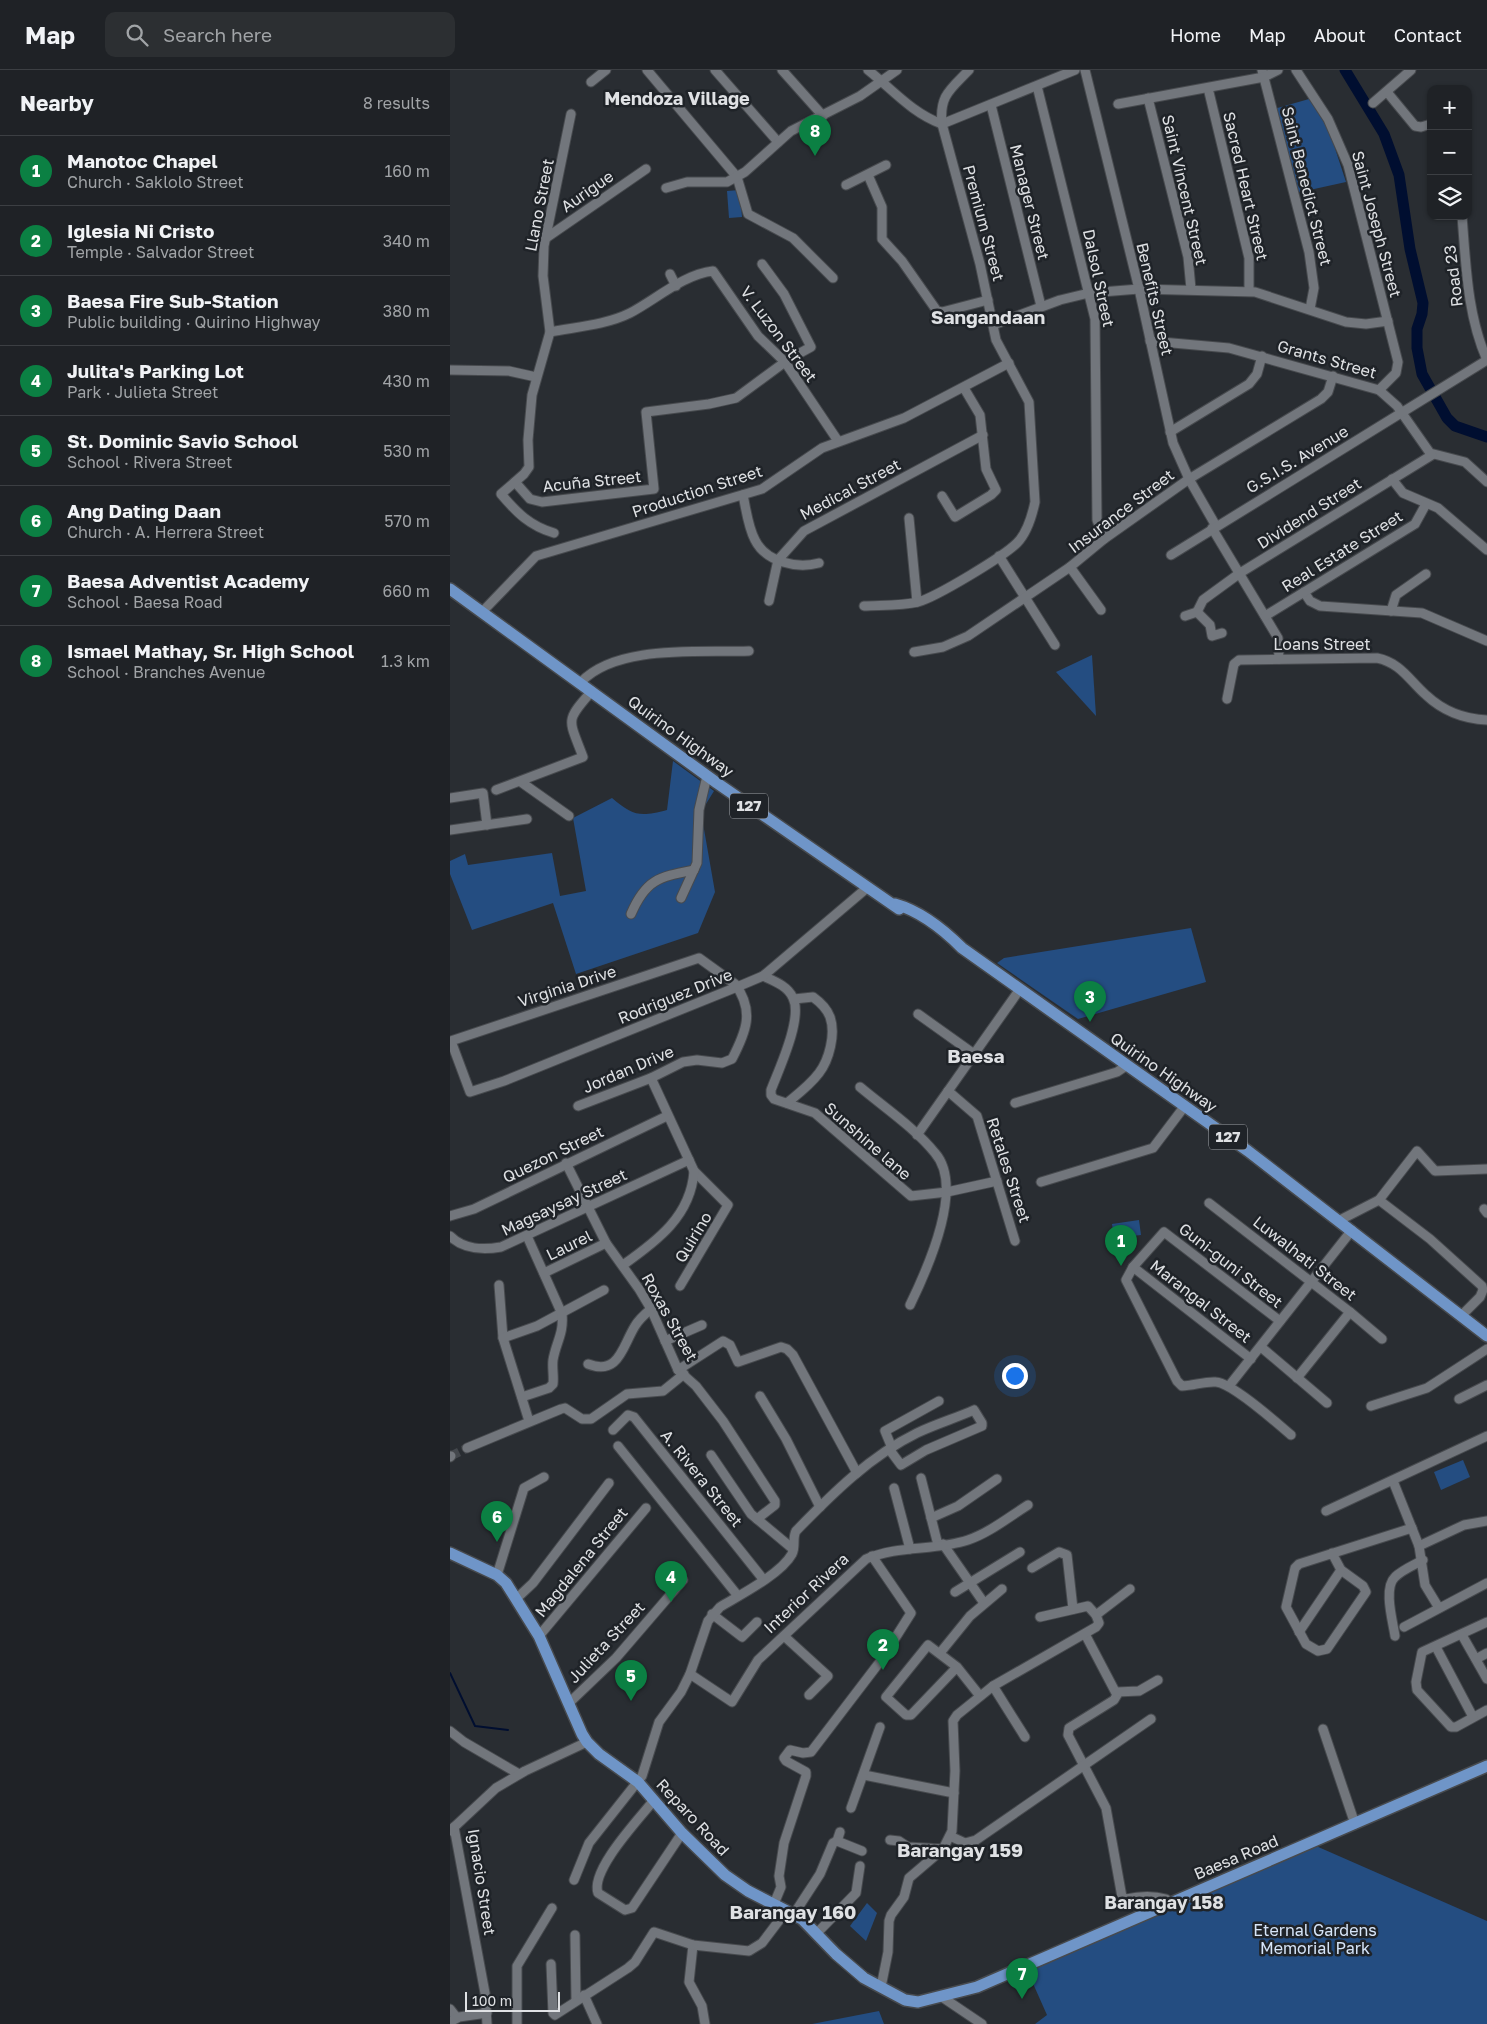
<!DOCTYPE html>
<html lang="en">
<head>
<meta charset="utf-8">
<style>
	:root { --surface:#1f2226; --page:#2c2f32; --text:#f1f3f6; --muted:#a1a4a7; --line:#3c3f43; --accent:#0b8043 }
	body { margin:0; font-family:"Golos Text",sans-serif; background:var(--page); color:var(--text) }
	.controls { position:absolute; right:15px; top:15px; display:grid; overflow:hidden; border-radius:10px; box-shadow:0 1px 4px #0004 }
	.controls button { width:45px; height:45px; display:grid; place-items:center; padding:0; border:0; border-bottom:1px solid var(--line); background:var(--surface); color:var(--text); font:25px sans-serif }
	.scale { position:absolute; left:15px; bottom:12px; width:95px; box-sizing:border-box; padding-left:5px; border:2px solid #dfe1e4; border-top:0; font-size:14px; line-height:18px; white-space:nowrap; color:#dfe1e4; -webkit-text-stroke:4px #1f2328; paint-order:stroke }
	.you { position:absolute; left:564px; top:1305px; width:18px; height:18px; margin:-12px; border:4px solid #fff; border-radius:50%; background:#1a73e8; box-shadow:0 0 0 8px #1a73e833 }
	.badge { display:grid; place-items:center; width:32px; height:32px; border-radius:50%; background:var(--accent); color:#fff; font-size:16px; font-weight:700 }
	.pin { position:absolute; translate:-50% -41px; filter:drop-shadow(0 1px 2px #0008) }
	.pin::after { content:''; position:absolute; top:26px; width:18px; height:15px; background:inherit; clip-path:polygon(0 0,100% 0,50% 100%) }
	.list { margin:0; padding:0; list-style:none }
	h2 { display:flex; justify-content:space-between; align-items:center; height:65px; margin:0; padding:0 20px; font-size:21px }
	h2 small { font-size:16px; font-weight:400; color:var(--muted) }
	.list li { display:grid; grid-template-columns:32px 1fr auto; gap:15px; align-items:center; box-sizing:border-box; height:70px; padding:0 20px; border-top:1px solid var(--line) }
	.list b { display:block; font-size:19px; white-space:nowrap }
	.list p { margin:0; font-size:16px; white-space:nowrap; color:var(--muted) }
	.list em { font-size:16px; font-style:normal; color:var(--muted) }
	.icon { flex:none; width:28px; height:28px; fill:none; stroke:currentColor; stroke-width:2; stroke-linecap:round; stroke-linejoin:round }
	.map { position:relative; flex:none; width:1037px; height:1954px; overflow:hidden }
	header { display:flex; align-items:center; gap:30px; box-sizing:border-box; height:70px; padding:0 25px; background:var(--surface); border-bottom:1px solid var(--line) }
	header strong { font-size:24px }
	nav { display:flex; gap:28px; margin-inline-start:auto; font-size:18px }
	.search { width:350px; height:45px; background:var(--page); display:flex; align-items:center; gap:12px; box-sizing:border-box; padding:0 18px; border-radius:10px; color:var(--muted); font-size:19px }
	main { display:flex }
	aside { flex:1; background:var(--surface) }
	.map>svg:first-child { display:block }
	.green { fill:#244d81 }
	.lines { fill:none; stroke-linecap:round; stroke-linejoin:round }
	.stream { stroke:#000e30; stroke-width:2 }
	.river { stroke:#000e30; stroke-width:11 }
	.minor-tunnel { stroke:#44484d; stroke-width:9; stroke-dasharray:9 4.5; stroke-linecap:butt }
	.minor-casing { stroke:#474a4e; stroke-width:11 }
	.major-casing { stroke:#474a4e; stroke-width:14 }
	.minor { stroke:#72767c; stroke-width:9 }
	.major { stroke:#6f95c8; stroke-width:11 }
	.labels { text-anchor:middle; stroke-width:5; stroke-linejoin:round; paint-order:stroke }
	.shield { fill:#1f2328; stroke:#a5a8ac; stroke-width:1 }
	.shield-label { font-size:15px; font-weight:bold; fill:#dfe1e4 }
	.street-label { font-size:16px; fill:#dfe1e4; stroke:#1f2328 }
	.park-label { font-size:16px; fill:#d6e5f9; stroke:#1f2328 }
	.neighbourhood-label { font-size:18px; font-weight:bold; fill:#dfe1e4; stroke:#1f2328 }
	.quarter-label { font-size:19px; font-weight:bold; fill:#dfe1e4; stroke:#1f2328 }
</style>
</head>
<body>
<header>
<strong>Map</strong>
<div class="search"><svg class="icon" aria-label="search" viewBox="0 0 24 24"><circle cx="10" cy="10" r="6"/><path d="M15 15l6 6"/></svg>Search here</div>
<nav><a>Home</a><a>Map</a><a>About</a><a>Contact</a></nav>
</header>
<main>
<aside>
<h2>Nearby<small>8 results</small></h2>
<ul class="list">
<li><span class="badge">1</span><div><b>Manotoc Chapel</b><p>Church · Saklolo Street</p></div><em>160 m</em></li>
<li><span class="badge">2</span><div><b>Iglesia Ni Cristo</b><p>Temple · Salvador Street</p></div><em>340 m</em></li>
<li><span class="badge">3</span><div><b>Baesa Fire Sub-Station</b><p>Public building · Quirino Highway</p></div><em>380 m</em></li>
<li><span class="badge">4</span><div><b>Julita's Parking Lot</b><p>Park · Julieta Street</p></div><em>430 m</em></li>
<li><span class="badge">5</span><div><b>St. Dominic Savio School</b><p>School · Rivera Street</p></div><em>530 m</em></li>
<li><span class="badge">6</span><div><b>Ang Dating Daan</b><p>Church · A. Herrera Street</p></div><em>570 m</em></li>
<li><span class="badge">7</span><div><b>Baesa Adventist Academy</b><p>School · Baesa Road</p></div><em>660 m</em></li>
<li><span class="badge">8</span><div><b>Ismael Mathay, Sr. High School</b><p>School · Branches Avenue</p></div><em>1.3 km</em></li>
</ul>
</aside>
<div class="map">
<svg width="1037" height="1954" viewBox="0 0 1037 1954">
	<rect width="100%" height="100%" fill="#292d32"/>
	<!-- green -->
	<g class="green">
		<path d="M859,29L879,60L896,112L846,123L824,39Z"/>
		<path d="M290,120L292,147L279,148L277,121Z"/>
		<path d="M642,585L646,646L606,602Z"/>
		<path d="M223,691L264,721L251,742L265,822L248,863L126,904L103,833L22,860L0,804V791L15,784L18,795L102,783L110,826L136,821L123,748L162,728C183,746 190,747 217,740Z"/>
		<path d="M741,858L756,912L628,949L547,893L554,888Z"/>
		<path d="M689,1150L691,1165L664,1168L662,1154Z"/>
		<path d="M1013,1390L1020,1407L991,1420L984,1402Z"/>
		<path d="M866,1776L1037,1851V1954H585L597,1945L577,1900Z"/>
		<path d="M417,1833L427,1843L416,1871L400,1856Z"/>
		<path d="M429,1941L434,1954H362Z"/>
	</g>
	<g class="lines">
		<!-- stream -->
		<path class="stream" d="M0,1603L25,1656L58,1660"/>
		<!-- river -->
		<path class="river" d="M895,0L934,64L949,105L960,179L973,233L972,244L967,259V278L972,304L997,348L1005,356L1037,367"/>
		<!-- minor-tunnel -->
		<path class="minor-tunnel" d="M1,1386L17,1378"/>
		<defs>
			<g id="minor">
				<path d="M197,0L287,107L298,144L343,168L383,208"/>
				<path d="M265,0L328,72"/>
				<path d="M332,0L373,46"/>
				<path d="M418,0C443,20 462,43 492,54L625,0"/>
				<path d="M635,0L689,219L723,373L739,409L766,456"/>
				<path d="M812,0L859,182L864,218L860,239"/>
				<path d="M846,0L878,49L898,95L948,292L946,303L929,320"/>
				<path d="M141,12L156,0"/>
				<path d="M587,16L645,249L647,450L654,469"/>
				<path d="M758,18L799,188V221"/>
				<path d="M937,22L965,56L971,57L981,54"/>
				<path d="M698,28L738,187L741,219"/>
				<path d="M923,33L961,0"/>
				<path d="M668,34L814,7L828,0"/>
				<path d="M541,35L591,236"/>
				<path d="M418,105L432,137V169L452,191L487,241L492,242L538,230"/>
				<path d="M396,115L436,95"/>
				<path d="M216,118L237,112H277L295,102L341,61L410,26L447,0"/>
				<path d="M1012,146C1016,194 1017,245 1037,290"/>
				<path d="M96,168L196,99"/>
				<path d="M220,204L226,216"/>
				<path d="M543,255L610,230L639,223L689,219L805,222L896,252L916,254L938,251"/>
				<path d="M100,262C125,257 156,255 180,243C205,230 234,204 263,201L308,266L335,292L388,371"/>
				<path d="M700,271L779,278L929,320L947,336L980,383L1015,392L1037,412"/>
				<path d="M0,300L59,301L86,307"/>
				<path d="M720,362L799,314L807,304L812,286"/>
				<path d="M942,409L953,423L988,438L1037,480"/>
				<path d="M65,412L80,429L92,432L204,419L196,342L259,334L286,328L339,289L361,277L334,224L312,194"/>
				<path d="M293,425C296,439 298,457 305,470C316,492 347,499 369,493"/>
				<path d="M492,426L505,447L541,425L546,420L536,399L530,345L514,318"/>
				<path d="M459,448L467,532"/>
				<path d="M762,458L828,568L829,589"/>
				<path d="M104,463C80,456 67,443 51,424L74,404L79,397L78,370L82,325L100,262L93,206L94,176L121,44"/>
				<path d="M721,485L1037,290"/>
				<path d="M549,486L605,575"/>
				<path d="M620,497L651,540"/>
				<path d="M854,522L860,531L870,536L972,543L1037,571"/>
				<path d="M319,531L328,490L354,461L533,365"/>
				<path d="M414,536C431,535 451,536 468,532C486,527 553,487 567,473C577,463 582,446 585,432L579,332L546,270L530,194L492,54C489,25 501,19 519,0"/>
				<path d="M941,541L946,525L976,504"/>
				<path d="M32,542L86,486L312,419L372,378L454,348L559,293"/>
				<path d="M747,542L753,530L790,503L982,385"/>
				<path d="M735,546L747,542L760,555L762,566L772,563"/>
				<path d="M815,546L965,454L976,434"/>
				<path d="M464,582L493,577L518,566L620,497L654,469L739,409L871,329L878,322L883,306"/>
				<path d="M131,612C167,574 250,583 299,581"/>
				<path d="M777,629L784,594L789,590L927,588C951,593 959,610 976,625C993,641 1014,649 1037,650"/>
				<path d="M71,712L119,746"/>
				<path d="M46,720L133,687C119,649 114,652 142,621"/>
				<path d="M0,728L33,723L37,755"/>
				<path d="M0,760L77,749"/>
				<path d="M231,828L247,793L249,740L257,706"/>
				<path d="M181,844C196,809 209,807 244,800"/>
				<path d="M313,906C324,911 338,916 343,928C353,948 329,999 321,1020V1025L324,1029L365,1043L461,1126L497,1122L547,1111"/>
				<path d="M468,944L524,984"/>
				<path d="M201,1008L244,1101L278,1135L230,1216"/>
				<path d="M410,1017C435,1038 465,1058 485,1083C515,1117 477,1200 460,1235"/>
				<path d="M498,1021L527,1046L565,1171"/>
				<path d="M337,1033C348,1024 360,1015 369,1003C379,990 386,964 380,947C377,939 370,932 363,927L344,929"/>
				<path d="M565,1033L667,1002L676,996"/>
				<path d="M128,1036L201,1008L233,992L247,990L272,993L282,989C296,962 305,941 285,914L249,888L1,971L20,1022L54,1011L287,917L313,906L418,817"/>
				<path d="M467,1065L570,919"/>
				<path d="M116,1093L156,1173L189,1219L201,1239L228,1300L246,1316L273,1351L325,1431V1435L307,1449"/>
				<path d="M591,1112L703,1078L734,1037"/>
				<path d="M929,1130L980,1169L1032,1216L1033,1220L1030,1227L1011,1246"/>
				<path d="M759,1133L900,1242L932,1269"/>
				<path d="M1034,1139L1037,1143"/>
				<path d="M0,1146L24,1139L217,1046"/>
				<path d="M890,1150L929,1130L967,1081L985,1101L1037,1099"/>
				<path d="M0,1166C14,1180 33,1180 51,1177L239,1090"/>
				<path d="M173,1195C207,1171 241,1146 244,1101"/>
				<path d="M683,1197L801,1289"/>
				<path d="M94,1203L156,1173"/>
				<path d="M49,1215L53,1268L79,1351"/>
				<path d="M830,1251L714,1162L683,1197L676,1210L727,1311L732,1316C743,1316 755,1311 766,1312C782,1313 827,1353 841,1365"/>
				<path d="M53,1268L87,1256L154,1220"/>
				<path d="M215,1271L252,1255"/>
				<path d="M811,1277L877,1333"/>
				<path d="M138,1294C169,1306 172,1277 185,1256C189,1249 195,1244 201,1239"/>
				<path d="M228,1300L273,1271L280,1275L288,1292L331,1277L337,1279L343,1285L407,1403"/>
				<path d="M847,1308L900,1242"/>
				<path d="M779,1316L902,1160"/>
				<path d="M310,1326L336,1369L370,1437"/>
				<path d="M72,1327L99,1318L103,1314C104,1306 102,1298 103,1290C106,1272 114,1264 112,1244L77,1166"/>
				<path d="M1009,1329L1037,1315"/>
				<path d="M921,1336L977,1318L1037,1279"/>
				<path d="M163,1360L178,1345L184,1347L313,1509"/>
				<path d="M168,1376L288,1526"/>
				<path d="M17,1378L111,1339L115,1338L132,1349H141L177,1324L213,1321L234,1304"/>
				<path d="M442,1378L435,1361L489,1331"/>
				<path d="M261,1385L301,1444L343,1479"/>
				<path d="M0,1387L1,1386"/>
				<path d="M471,1408L488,1475"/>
				<path d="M943,1411L969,1476L975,1515L989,1538"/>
				<path d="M444,1418L460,1479"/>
				<path d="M876,1441L1037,1366"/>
				<path d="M481,1448L508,1436L547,1409"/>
				<path d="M493,1474L534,1533"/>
				<path d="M969,1476L1014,1455L1037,1451"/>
				<path d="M882,1483L891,1500L913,1516L916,1522L877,1579L868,1581L856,1574L836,1537L845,1498L849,1494L962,1458"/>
				<path d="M582,1498L609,1482L617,1485L623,1539"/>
				<path d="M47,1505L74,1418L94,1407"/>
				<path d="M218,1507L227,1515"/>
				<path d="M505,1522L570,1482"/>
				<path d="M66,1529L83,1513L159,1413"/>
				<path d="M262,1544L292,1567L307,1552"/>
				<path d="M646,1545L680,1519"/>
				<path d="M1037,1552L972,1582L966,1612L967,1620L1001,1657H1006L1037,1640"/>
				<path d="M954,1557L1037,1513"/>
				<path d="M849,1562L891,1500"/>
				<path d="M635,1564L667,1625L664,1630L619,1658L618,1665L656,1738L672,1827L676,1829C689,1826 702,1825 716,1829L718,1833"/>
				<path d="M1012,1565L1037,1609"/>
				<path d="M89,1566L196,1438"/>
				<path d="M334,1566L378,1606L359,1625"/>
				<path d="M945,1566C943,1552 933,1518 945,1507C952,1500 964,1495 973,1490"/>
				<path d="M986,1577L1023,1647"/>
				<path d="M490,1583L520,1546L552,1519"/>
				<path d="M1026,1589L1037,1583"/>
				<path d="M507,1597L461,1645H456L436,1627L478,1575L507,1597L530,1626"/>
				<path d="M240,1604L282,1632L308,1590L416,1489C448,1475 485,1481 518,1470C539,1463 559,1447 578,1435"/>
				<path d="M543,1616L575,1667"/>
				<path d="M667,1622L689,1621L708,1610"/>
				<path d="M120,1632L166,1588L233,1510"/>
				<path d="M873,1659L905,1754"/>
				<path d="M0,1661L14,1672L69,1704"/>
				<path d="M414,1705L504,1723"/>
				<path d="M204,1730C190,1748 140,1800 148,1823L175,1840L182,1838L232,1763"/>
				<path d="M401,1738L430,1657"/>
				<path d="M4,1757L35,1923L37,1954"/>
				<path d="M0,1761L46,1718L75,1701L137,1672"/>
				<path d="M500,1766L515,1773L526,1770L701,1649"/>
				<path d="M440,1770L449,1771L458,1777L492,1779"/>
				<path d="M387,1771L390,1762"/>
				<path d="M124,1810L139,1773L192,1706L209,1652L231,1622L240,1604L258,1551L270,1537C290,1525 331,1504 342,1484C346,1476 342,1468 346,1461C382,1424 420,1386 467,1363C486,1354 506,1348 524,1340L532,1353V1356L476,1380L451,1395L439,1379"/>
				<path d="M324,1834L331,1817L329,1806L334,1773L356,1706V1702L336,1691L334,1688L340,1680L353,1683L361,1682L432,1589L461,1543L422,1486"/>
				<path d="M344,1844L370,1804L383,1773L387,1771L412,1781"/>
				<path d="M367,1863L406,1823L410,1796"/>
				<path d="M125,1865L126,1930"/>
				<path d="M243,1875L239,1912L252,1936L255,1954"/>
				<path d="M101,1894L103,1943L105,1945L178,1898L185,1892L204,1862L243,1875L299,1881L312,1873L337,1840"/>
				<path d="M431,1917L438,1882L439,1851L441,1845L454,1827L459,1808L493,1779L502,1761L505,1701L503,1651L507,1645L543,1616L646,1557L649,1553L646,1545L638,1536L590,1547"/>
				<path d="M134,1925L147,1954"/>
				<path d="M492,1927L532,1954"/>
				<path d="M0,1939L7,1948"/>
				<path d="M0,1952L9,1947L37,1943"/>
				<path d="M67,1954V1896L102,1838"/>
			</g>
			<g id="major">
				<path d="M0,519L267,713L449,839"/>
				<path d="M445,834C470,841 494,860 512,878L798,1081L1037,1266"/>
				<path d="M0,1483L47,1505L56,1513L89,1566L132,1664L137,1672L149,1684L188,1712L232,1763L275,1805L298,1821L352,1849L386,1884L414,1908L455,1930L468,1932L527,1917L1037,1696"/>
			</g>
		</defs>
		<!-- minor casing -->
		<use href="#minor" class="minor-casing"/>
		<!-- major casing -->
		<use href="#major" class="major-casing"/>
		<!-- minor -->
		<use href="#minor" class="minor"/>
		<!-- major -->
		<use href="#major" class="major"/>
	</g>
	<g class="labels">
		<!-- shield labels -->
		<g class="shield">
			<rect x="280" y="723.5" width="38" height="25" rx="4"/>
			<rect x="759" y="1054.5" width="38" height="25" rx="4"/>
		</g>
		<g class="shield-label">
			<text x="299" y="741">127</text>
			<text x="778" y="1072">127</text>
		</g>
		<!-- street labels -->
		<g class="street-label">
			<text transform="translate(796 116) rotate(77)" y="6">Sacred Heart Street</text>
			<text transform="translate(857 116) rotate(76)" y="6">Saint Benedict Street</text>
			<text transform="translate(735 120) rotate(77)" y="6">Saint Vincent Street</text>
			<text transform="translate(137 121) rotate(-35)" y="6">Aurigue</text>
			<text transform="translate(580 132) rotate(76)" y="6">Manager Street</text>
			<text transform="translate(89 135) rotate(-79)" y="6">Llano Street</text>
			<text transform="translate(534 153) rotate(75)" y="6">Premium Street</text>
			<text transform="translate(927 154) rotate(75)" y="6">Saint Joseph Street</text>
			<text transform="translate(1003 206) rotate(-97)" y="6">Road 23</text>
			<text transform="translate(649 208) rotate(78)" y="6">Dalsol Street</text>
			<text transform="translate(705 229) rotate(77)" y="6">Benefits Street</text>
			<text transform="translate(329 264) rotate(53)" y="6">V. Luzon Street</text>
			<text transform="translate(877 289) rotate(16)" y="6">Grants Street</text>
			<text transform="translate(847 389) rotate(-31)" y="6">G.S.I.S. Avenue</text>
			<text transform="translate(142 411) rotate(-6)" y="6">Acuña Street</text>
			<text transform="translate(400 419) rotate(-28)" y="6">Medical Street</text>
			<text transform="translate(247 421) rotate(-18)" y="6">Production Street</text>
			<text transform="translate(671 441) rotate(-37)" y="6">Insurance Street</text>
			<text transform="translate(859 443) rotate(-32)" y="6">Dividend Street</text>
			<text transform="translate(892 481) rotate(-32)" y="6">Real Estate Street</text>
			<text x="872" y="580">Loans Street</text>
			<text transform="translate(231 666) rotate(36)" y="6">Quirino Highway</text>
			<text transform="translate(117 916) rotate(-18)" y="6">Virginia Drive</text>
			<text transform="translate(225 926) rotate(-22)" y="6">Rodriguez Drive</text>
			<text transform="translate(178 999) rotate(-23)" y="6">Jordan Drive</text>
			<text transform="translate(714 1002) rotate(35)" y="6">Quirino Highway</text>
			<text transform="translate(418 1071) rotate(41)" y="6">Sunshine lane</text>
			<text transform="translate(103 1084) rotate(-26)" y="6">Quezon Street</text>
			<text transform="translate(559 1100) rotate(72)" y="6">Retales Street</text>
			<text transform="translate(114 1132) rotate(-25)" y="6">Magsaysay Street</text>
			<text transform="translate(243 1167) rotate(-59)" y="6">Quirino</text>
			<text transform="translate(119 1175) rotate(-26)" y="6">Laurel</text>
			<text transform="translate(855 1188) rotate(38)" y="6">Luwalhati Street</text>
			<text transform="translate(781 1195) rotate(38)" y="6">Guni-guni Street</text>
			<text transform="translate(751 1231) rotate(38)" y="6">Marangal Street</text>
			<text transform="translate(220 1247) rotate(61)" y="6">Roxas Street</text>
			<text transform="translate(252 1408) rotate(51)" y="6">A. Rivera Street</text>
			<text transform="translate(131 1492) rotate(-51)" y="6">Magdalena Street</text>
			<text transform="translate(356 1523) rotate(-43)" y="6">Interior Rivera</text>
			<text transform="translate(156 1572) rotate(-47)" y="6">Julieta Street</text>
			<text transform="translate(243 1747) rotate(47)" y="6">Reparo Road</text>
			<text transform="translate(786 1787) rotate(-23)" y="6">Baesa Road</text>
			<text transform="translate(32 1812) rotate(81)" y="6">Ignacio Street</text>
		</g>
		<!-- park labels -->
		<g class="park-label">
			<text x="865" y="1866">Eternal Gardens<tspan x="865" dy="18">Memorial Park</tspan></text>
		</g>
		<!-- neighbourhood labels -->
		<g class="neighbourhood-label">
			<text x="227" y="35">Mendoza Village</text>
			<text x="714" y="1839">Barangay 158</text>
		</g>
		<!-- quarter labels -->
		<g class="quarter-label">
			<text x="538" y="254">Sangandaan</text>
			<text x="526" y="993">Baesa</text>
			<text x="510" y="1787">Barangay 159</text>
			<text x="343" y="1849">Barangay 160</text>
		</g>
	</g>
</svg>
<div class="controls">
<button>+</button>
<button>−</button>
<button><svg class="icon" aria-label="layers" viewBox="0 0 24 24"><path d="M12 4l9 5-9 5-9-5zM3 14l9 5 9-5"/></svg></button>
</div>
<div class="scale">100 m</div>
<div class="you"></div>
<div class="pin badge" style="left:671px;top:1196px">1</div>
<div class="pin badge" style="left:433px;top:1600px">2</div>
<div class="pin badge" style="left:640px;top:952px">3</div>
<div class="pin badge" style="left:221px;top:1532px">4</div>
<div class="pin badge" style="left:181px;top:1631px">5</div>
<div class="pin badge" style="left:47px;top:1472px">6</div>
<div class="pin badge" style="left:572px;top:1929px">7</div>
<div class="pin badge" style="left:365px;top:86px">8</div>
</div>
</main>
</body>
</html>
